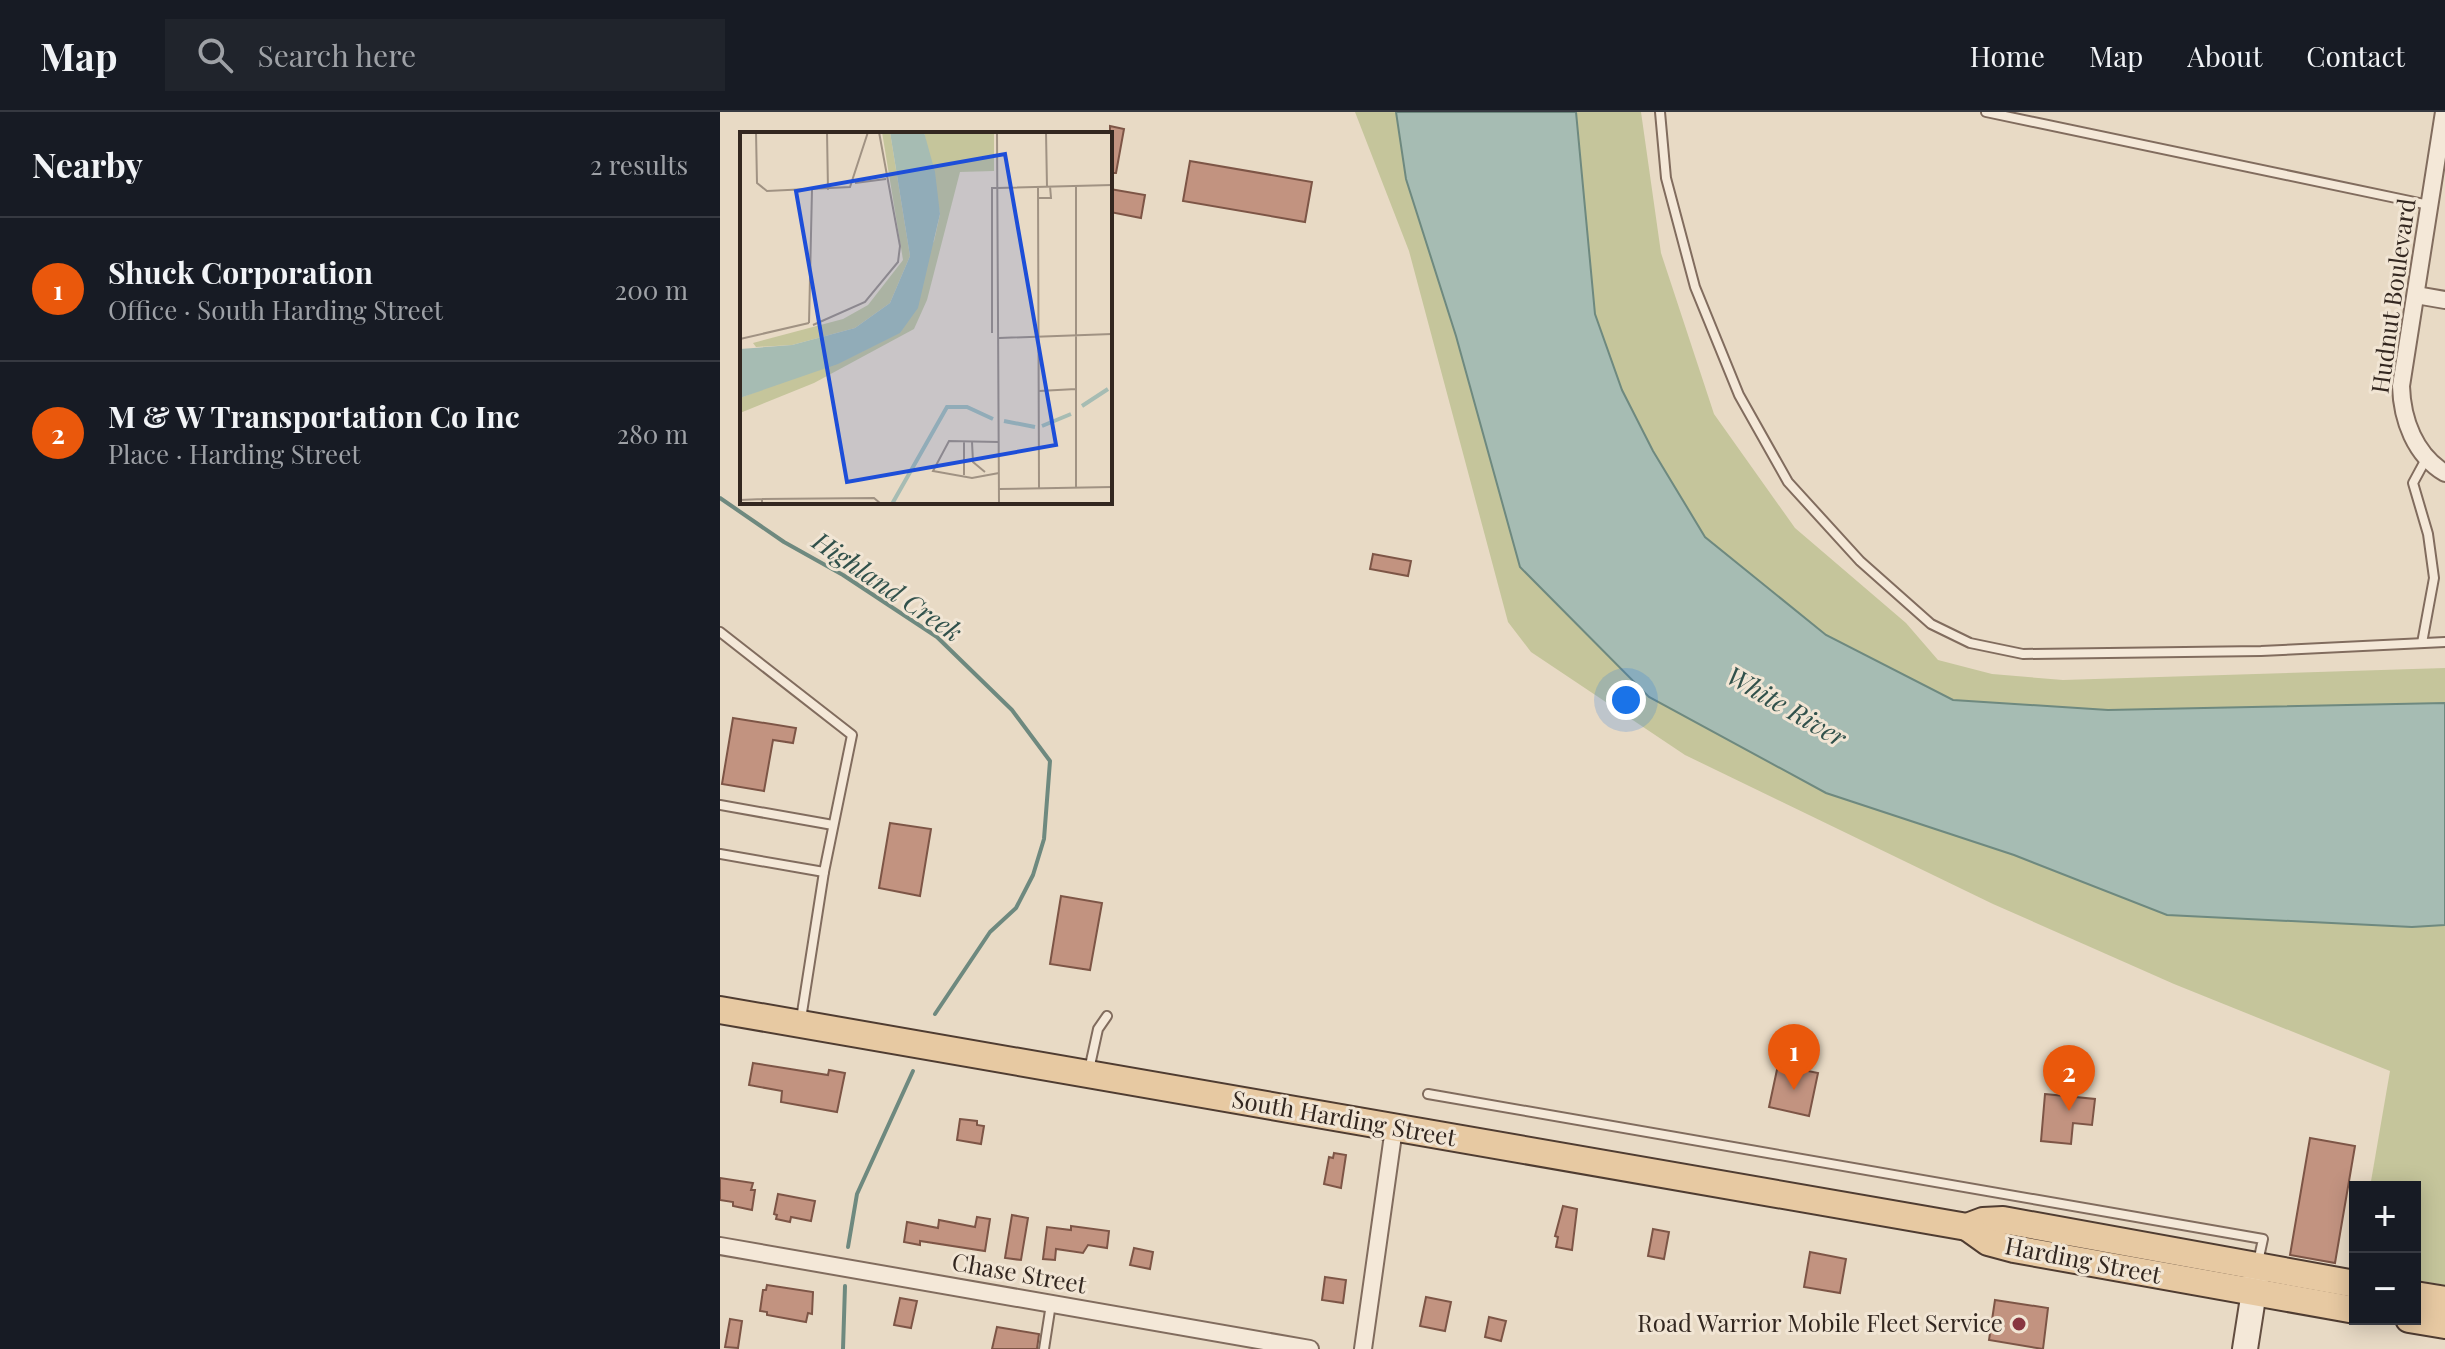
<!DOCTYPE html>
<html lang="en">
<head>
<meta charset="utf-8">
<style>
	:root { --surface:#171b24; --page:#20242c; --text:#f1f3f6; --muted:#9ea1a6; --line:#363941; --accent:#ea580c }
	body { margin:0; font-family:"Playfair Display",serif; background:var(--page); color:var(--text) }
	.controls { position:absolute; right:24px; bottom:24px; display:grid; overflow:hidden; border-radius:0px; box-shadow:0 4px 20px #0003 }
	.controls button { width:72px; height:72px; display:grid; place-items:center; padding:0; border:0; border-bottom:2px solid var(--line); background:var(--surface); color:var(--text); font:40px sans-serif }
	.you { position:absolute; left:906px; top:588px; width:28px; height:28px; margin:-20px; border:6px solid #fff; border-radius:50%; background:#1a73e8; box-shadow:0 0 0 12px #1a73e833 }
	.badge { display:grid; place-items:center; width:52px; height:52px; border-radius:50%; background:var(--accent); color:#fff; font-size:26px; font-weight:700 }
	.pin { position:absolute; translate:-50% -66px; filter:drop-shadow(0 2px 4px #0008) }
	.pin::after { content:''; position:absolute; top:42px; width:28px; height:24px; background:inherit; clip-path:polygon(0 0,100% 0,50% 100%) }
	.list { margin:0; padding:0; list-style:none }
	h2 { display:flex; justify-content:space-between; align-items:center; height:104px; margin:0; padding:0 32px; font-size:34px }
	h2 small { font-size:26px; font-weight:400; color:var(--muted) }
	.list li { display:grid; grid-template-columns:52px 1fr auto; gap:24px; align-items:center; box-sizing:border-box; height:144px; padding:0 32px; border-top:2px solid var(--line) }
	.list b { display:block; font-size:30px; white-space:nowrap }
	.list p { margin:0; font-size:26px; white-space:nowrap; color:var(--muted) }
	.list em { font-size:26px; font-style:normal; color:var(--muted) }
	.icon { flex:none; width:44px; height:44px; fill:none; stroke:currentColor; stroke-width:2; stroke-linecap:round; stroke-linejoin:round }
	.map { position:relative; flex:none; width:1725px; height:1237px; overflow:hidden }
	header { display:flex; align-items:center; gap:48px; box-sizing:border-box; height:112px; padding:0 40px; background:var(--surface); border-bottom:2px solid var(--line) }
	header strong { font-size:38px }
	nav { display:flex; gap:44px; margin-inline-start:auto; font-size:28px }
	.search { width:560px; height:72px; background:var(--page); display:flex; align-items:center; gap:20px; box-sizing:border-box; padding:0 28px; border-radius:0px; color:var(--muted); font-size:30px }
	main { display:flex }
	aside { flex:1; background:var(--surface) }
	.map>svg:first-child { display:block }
	.green { fill:#c5c59b }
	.water { fill:#a6bcb3; stroke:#6e897f; stroke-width:2 }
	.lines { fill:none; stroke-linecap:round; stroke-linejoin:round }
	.stream { stroke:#6e897f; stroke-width:4 }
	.building { fill:#c29380; stroke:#7d5546; stroke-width:2 }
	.service-casing { stroke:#816c5e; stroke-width:12 }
	.minor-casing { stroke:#816c5e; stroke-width:20 }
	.secondary-casing { stroke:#634e41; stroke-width:28 }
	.primary-casing { stroke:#4f3c31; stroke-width:30 }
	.service { stroke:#f4e8d8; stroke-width:8 }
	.minor { stroke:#f4e8d8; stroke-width:16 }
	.secondary { stroke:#f4e8d8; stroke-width:24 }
	.primary { stroke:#e7c9a2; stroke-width:26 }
	.poi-dot { fill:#893540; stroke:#f1e5d4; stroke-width:3 }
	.labels { text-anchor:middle; stroke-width:6; stroke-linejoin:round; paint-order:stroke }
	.street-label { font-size:24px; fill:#332720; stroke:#f1e5d4 }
	.poi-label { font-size:24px; fill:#332720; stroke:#f1e5d4; text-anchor:end }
	.water-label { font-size:26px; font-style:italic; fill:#31514b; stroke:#f1e5d4 }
	.inset-river { fill:none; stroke:#a6bcb3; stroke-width:4 }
	.inset-road { fill:none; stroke:#a09283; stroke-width:2 }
	.view { fill:#1d4ed8; fill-opacity:0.15; stroke:#1d4ed8; stroke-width:4 }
	.inset-edge { fill:none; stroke:#332720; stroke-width:4 }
</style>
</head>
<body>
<header>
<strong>Map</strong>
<div class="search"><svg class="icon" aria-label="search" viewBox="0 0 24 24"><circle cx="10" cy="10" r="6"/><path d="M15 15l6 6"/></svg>Search here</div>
<nav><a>Home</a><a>Map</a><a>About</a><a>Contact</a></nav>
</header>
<main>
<aside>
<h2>Nearby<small>2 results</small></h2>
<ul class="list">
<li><span class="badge">1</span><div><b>Shuck Corporation</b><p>Office · South Harding Street</p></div><em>200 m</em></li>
<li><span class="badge">2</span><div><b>M &amp; W Transportation Co Inc</b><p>Place · Harding Street</p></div><em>280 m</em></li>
</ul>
</aside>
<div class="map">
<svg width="1725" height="1237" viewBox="0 0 1725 1237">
	<rect width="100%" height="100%" fill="#e8dac5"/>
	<!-- green -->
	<g class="green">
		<path d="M635,0H676L686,67L736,224L1294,743L1447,803L1692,815L1725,813V1173L1695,1168V1075H1650L1670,959L1454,872L1273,792L965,643L811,540L788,510L689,139Z"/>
		<path d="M856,0H921L941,141L994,302L1075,416L1186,511L1218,548L1272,562L1343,568L1725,556V591L1388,598L1233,588L1106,523L985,425L933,339L902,278L875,202Z"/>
	</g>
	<!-- water -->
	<path class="water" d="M676,0H856L875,202L902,278L933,339L985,425L1106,523L1233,588L1388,598L1725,591V813L1692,815L1447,803L1294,743L1106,681L929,585L800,455L736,224L686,67Z"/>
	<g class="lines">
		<!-- stream -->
		<g class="stream">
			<path d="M0,386L64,430L123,463L217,525L292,598L330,649L324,727L313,763L296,796L270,820L215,902"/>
			<path d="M128,1135L137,1082L193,959"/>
			<path d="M123,1237L125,1174"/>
		</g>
	</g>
	<!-- building -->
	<g class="building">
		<path d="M390,14L404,17L396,61H390Z"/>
		<path d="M470,49L592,70L585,110L463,89Z"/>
		<path d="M390,77L425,83L421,106L390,100Z"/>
		<path d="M653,442L691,449L688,464L650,457Z"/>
		<path d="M13,606L76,616L73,631L53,628L44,679L2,672Z"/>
		<path d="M170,711L211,717L200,784L159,776Z"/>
		<path d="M341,784L382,791L370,858L330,852Z"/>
		<path d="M33,951L108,963L109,958L125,961L117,1000L61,990L62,979L29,973Z"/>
		<path d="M1058,953L1098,961L1089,1004L1049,995Z"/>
		<path d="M1325,982L1375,987L1372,1013L1353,1011L1351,1032L1321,1029Z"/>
		<path d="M240,1007L257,1009V1013L264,1014L261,1032L237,1028Z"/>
		<path d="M1590,1026L1635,1034L1615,1151L1570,1143Z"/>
		<path d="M614,1041L626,1043L621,1076L604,1072L609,1045L613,1046Z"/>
		<path d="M0,1066L33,1071L31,1078H35L32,1098L13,1094V1090L0,1088Z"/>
		<path d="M58,1082L95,1089L91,1109L71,1105L70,1110L56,1107L57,1103L54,1102Z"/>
		<path d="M843,1094L857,1097L852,1138L836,1135L838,1125L835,1124Z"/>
		<path d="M292,1103L308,1106L301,1148L285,1146Z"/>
		<path d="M257,1105L270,1107L265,1139L200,1129V1133L184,1130L187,1110L218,1116L219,1108L255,1115Z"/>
		<path d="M351,1114L389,1119L387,1136L368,1133L363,1141L336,1137L335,1148L323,1147L327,1115L351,1118Z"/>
		<path d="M933,1117L949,1120L944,1147L928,1144Z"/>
		<path d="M414,1136L433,1140L430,1157L410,1153Z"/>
		<path d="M1090,1140L1126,1147L1120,1181L1084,1175Z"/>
		<path d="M605,1165L626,1168L623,1191L602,1188Z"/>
		<path d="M47,1173L93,1180L92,1202L88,1201L86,1210L47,1203V1200L40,1199L43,1178H46Z"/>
		<path d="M706,1185L731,1190L725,1219L700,1214Z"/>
		<path d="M180,1186L197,1189L191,1216L174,1213Z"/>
		<path d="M1275,1188L1328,1196L1323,1237L1269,1228Z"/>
		<path d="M769,1205L786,1209L781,1229L765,1225Z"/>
		<path d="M10,1207L22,1209L18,1236L5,1235Z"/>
		<path d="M277,1215L319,1222L317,1237H272Z"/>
	</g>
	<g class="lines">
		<defs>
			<g id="service">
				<path d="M940,0L946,66L975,175L1019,283L1068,370L1140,449L1211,512L1250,531L1303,542L1541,539L1725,530"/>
				<path d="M1266,0L1709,93"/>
				<path d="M0,520L132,623L104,760L81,907"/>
				<path d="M1702,531L1714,466L1708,422L1693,371L1706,347"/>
				<path d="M0,693L113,713"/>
				<path d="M0,742L104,760"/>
				<path d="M369,958L378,917L387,904"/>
				<path d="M708,982L1543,1127L1538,1150"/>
				<path d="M324,1237L331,1192"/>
			</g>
			<g id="minor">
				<path d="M1724,0L1681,274C1682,308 1695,343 1725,361"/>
				<path d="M1696,183L1725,188"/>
				<path d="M0,1134L590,1237"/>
				<path d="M643,1237L674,1016"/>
			</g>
			<path id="secondary" d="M1525,1237L1537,1160"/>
			<g id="primary">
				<path d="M0,898L1247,1115L1263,1109L1283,1108L1635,1172"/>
				<path d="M1247,1115L1268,1130L1294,1137L1635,1198"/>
				<path d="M1695,1183L1725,1188"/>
				<path d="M1689,1207L1725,1213"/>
			</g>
		</defs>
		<!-- service casing -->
		<use href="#service" class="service-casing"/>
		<!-- minor casing -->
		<use href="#minor" class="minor-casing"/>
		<!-- secondary casing -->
		<use href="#secondary" class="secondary-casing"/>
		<!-- primary casing -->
		<use href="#primary" class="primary-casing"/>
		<!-- service -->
		<use href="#service" class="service"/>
		<!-- minor -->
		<use href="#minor" class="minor"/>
		<!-- secondary -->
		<use href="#secondary" class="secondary"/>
		<!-- primary -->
		<use href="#primary" class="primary"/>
	</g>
	<!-- markers -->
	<circle class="poi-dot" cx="1299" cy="1212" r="8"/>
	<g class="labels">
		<!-- street labels -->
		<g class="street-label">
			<text transform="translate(1674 184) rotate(-82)" y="8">Hudnut Boulevard</text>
			<text transform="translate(624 1007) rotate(10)" y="8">South Harding Street</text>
			<text transform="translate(1363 1149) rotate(11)" y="8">Harding Street</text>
			<text transform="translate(299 1162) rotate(10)" y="8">Chase Street</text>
		</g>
		<!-- poi labels -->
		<g class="poi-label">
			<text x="1283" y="1220">Road Warrior Mobile Fleet Service</text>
		</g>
		<!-- water labels -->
		<g class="water-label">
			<text transform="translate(167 475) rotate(34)" y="9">Highland Creek</text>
			<text transform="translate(1066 595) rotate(30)" y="9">White River</text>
		</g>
	</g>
	<!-- overview -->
	<g transform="translate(20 20)">
		<rect width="372" height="372" fill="#e8dac5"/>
		<path d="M142,0H150L170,124L150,171L115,196L52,213L16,215L13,211L103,187L128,173L163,128ZM184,0H254V39L220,40L187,168L174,197L74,251L0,281V266L123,219L194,109L200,82Z" fill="#c5c59b"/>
		<path d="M150,0H184L195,40L200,82L178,176L160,201L98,232L0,266V217L52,213L115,196L150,171L170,124Z" fill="#a6bcb3"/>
		<path class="inset-river" d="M342,274L368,257M264,289L295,295M302,294L331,282M152,372L207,275H227L253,287"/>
		<path class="inset-road" d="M16,0L17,51L27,59L110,55L128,0M87,0L88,58M257,0L259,372M306,0L307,55M115,51L146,47M298,55L299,356M257,56L372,53M298,66H311L310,54M69,191L72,58M73,193L125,170L158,130L160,114L139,0M252,201V56H257M259,206L372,202M0,207L69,191M299,259L336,257M232,310L233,330L245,340M259,310L209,309L193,339L232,346L259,341M224,343V310M336,356V54M259,357L372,355M22,367L134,366L141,372M0,368L22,367V372"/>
		<path class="view" d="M265,22L316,313L107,350L56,59Z"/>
		<rect width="372" height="372" class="inset-edge"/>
	</g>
</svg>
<div class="controls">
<button>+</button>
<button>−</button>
</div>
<div class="you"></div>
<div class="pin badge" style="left:1074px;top:978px">1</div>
<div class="pin badge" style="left:1349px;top:999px">2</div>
</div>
</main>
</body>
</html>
